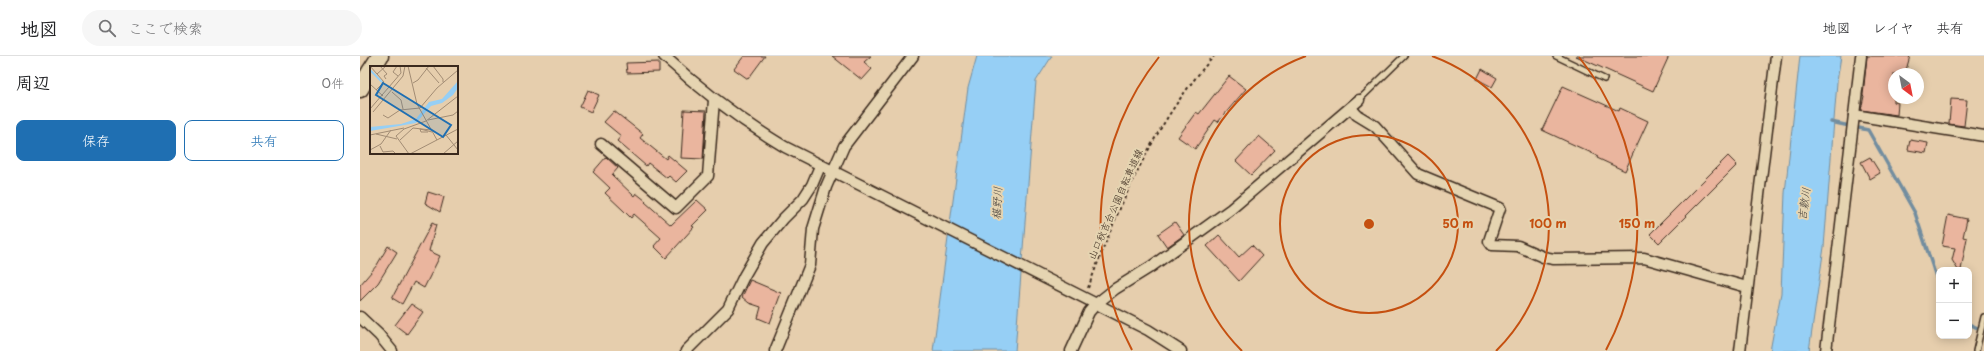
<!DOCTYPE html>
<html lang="ja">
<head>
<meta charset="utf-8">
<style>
	:root { --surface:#fff; --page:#f6f6f6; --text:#202124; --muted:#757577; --line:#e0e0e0; --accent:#1f6fb2 }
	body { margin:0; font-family:"Playpen Sans","Klee One",sans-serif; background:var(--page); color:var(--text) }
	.controls { position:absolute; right:12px; bottom:12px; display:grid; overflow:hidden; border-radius:8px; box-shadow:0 2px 10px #0003 }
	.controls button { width:36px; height:36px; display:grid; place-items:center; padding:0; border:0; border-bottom:1px solid var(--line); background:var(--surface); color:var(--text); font:20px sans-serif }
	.compass { position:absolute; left:1528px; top:12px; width:36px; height:36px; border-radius:50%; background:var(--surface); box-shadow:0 2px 10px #0003; rotate:148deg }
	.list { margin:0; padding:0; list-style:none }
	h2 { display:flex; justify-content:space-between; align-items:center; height:52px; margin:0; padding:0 16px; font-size:17px }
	h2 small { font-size:13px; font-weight:400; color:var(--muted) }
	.actions { display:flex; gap:8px; padding:12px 16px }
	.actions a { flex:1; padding:9px 0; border:1px solid var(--accent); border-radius:8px; text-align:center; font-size:14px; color:var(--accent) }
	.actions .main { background:var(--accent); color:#fff }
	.icon { flex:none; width:22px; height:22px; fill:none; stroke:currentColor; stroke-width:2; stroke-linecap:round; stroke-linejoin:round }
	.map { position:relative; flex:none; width:1624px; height:295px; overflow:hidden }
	header { display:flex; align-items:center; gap:24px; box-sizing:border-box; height:56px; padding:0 20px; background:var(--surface); border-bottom:1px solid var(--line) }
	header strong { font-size:19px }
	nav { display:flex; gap:22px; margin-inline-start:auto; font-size:14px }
	.search { width:280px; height:36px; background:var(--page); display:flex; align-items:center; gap:10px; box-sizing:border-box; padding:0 14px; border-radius:22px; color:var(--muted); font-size:15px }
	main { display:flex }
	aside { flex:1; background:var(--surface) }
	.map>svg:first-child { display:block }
	.water { fill:#96cff5; stroke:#728d9f }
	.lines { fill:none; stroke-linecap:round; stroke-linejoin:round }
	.stream { stroke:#728d9f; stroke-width:3.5 }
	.building { fill:#eab59e; stroke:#3b2a1e }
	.service-casing { stroke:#3b2a1e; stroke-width:8 }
	.minor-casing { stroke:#3b2a1e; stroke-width:13 }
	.primary-casing { stroke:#3b2a1e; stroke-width:19 }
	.path { stroke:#3b2a1e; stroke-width:2; stroke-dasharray:3 3; stroke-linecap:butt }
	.service { stroke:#e5d4b1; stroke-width:5 }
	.minor { stroke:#e5d4b1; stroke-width:10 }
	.primary { stroke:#e5d4b1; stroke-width:16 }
	.ring { fill:none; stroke:#c55010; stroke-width:2 }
	.labels { text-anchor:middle; stroke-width:4; stroke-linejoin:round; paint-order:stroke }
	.street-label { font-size:10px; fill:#3b2a1e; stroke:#e5d4b1 }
	.water-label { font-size:11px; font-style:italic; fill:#49433e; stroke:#e5d4b1 }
	.inset-river { fill:none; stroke:#96cff5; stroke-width:2 }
	.inset-road { fill:none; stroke:#a28c74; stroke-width:1 }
	.view { fill:#1f6fb2; fill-opacity:0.15; stroke:#1f6fb2; stroke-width:2 }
	.inset-edge { fill:none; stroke:#3b2a1e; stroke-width:2 }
	.centre { fill:#c55010; stroke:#e5d4b1; stroke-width:2 }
	.ring-label { font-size:12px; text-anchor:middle; font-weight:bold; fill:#c55010; stroke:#e5d4b1; stroke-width:4; stroke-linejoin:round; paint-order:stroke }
</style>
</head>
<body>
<header>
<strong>地図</strong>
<div class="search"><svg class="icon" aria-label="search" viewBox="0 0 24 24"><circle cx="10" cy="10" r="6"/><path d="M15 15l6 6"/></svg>ここで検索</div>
<nav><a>地図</a><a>レイヤ</a><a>共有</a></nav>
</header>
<main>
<aside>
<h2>周辺<small>0件</small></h2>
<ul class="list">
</ul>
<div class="actions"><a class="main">保存</a><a>共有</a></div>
</aside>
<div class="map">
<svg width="1624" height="295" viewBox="0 0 1624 295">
	<rect width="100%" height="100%" fill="#e6cead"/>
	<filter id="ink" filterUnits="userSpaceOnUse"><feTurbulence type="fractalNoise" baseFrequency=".025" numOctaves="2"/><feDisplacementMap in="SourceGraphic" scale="8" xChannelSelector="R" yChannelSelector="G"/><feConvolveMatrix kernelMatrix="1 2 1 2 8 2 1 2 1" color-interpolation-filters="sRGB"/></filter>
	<g filter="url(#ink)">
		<!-- water -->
		<g class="water">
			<path d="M617,0H692L676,25L655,295H573L608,32Z"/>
			<path d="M1440,0H1481L1477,26L1464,191L1449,295H1410L1421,237L1425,137Z"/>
		</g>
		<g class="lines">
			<!-- stream -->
			<g class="stream">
				<path d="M1471,66L1508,74L1555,157L1579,230"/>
				<path d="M1609,268L1624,275"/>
			</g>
		</g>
		<!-- building -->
		<g class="building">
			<path d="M384,0H405L388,23L374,13Z"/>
			<path d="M472,0H511L504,6L512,13L502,24Z"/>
			<path d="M1216,0H1309L1293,35Z"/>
			<path d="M1507,0H1550L1545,18H1534V46L1538,47L1537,59L1501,54L1504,40L1503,39Z"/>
			<path d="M299,6V16L267,17L266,7Z"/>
			<path d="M1122,13L1137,22L1132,31L1117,23Z"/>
			<path d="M869,20L886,33L858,66L855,64L835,93L818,81L836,56L839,58Z"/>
			<path d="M1203,30L1259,55L1260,52L1288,65L1265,115L1237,102L1238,100L1182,74Z"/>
			<path d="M228,34L239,39L231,56L220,51Z"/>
			<path d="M1591,43L1607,44L1604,70L1589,68Z"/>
			<path d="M324,54L346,55L343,103L321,102Z"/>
			<path d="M254,55L283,78L280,82L306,103L308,99L327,115L316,126L309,120L307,122L288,107L286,110L257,85L261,80L244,66Z"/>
			<path d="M899,80L915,94L891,119L876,105Z"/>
			<path d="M1550,84L1568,87L1566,97L1548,94Z"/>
			<path d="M1368,100L1377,109L1299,187L1290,178Z"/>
			<path d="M246,101L258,112L252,119L274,140L276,137L286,145L285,146L311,169L337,144L348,154L332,170L334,171L306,202L294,190L301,182L274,158L271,162L264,155L245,137L250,132L233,116Z"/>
			<path d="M1510,101L1520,117L1510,123L1501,106Z"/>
			<path d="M68,136L84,141L80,156L65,147Z"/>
			<path d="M1588,159L1607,163L1603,181L1607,182L1601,214H1598L1592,204L1595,192L1582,190Z"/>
			<path d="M815,166L824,179L807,191L798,178Z"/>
			<path d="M72,167L76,169L69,195L80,200L64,232L54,226L42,248L32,242Z"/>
			<path d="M859,179L879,201L892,189L902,200L879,225L847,190Z"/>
			<path d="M28,190L37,196L18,227L0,245V229L17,209Z"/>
			<path d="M390,224L421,237L410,267L398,262L401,251L389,247L382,241Z"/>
			<path d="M51,248L63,256L47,278L35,269Z"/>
		</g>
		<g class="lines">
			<defs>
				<g id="service">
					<path d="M1196,0L1244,23"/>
					<path d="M999,44L1044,0"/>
					<path d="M1616,295L1624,261"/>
				</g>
				<g id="minor">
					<path d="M304,0C343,36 380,64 425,91L788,274L821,295"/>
					<path d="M991,52L997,59L1015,70L1058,118L1140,152L1129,185L1132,189L1158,190L1183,201L1194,203L1284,202L1387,231"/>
					<path d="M1494,59L1624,80"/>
					<path d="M241,88L316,152L348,120L354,44"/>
					<path d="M0,261L19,279L32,295"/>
					<path d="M326,295L368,253L384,220L403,187L423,163L443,143L452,129L460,110"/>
					<path d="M415,295L450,209L453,173L466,131L484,90L553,0"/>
					<path d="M711,295L729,256L736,248L755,233L792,210L871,153L999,44"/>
					<path d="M1380,295L1416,0"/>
					<path d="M1466,295L1501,0"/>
				</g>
				<g id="primary">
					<path d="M13,11L20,0"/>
					<path d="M0,33L11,14"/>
				</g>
			</defs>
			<!-- service casing -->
			<use href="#service" class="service-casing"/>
			<!-- minor casing -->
			<use href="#minor" class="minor-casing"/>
			<!-- primary casing -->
			<use href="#primary" class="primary-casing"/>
			<!-- path -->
			<path class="path" d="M728,232C760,147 793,68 854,0"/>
			<!-- service -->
			<use href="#service" class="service"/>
			<!-- minor -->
			<use href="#minor" class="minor"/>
			<!-- primary -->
			<use href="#primary" class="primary"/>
		</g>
	</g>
	<!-- distance rings -->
	<g class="ring">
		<circle cx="1009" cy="168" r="89"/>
		<path d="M882 295A179 179 0 0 1 946 0M1072 0A179 179 0 0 1 1136 295"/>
		<path d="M772 294A268 268 0 0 1 799 1M1219 1A268 268 0 0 1 1246 294"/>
	</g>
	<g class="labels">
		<!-- street labels -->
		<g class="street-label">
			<text transform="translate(755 148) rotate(-66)" y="4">山口秋吉台公園自転車道線</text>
		</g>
		<!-- water labels -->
		<g class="water-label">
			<text transform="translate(637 147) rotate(-87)" y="4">椹野川</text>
			<text transform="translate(1444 148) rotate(-82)" y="4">吉敷川</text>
		</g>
	</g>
	<!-- overview -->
	<g transform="translate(10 10)">
		<rect width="88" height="88" fill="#e6cead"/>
		<path d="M88,15V22L83,29L72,37L61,40L46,57L0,65V61L31,58L46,53L59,36L72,33Z" fill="#96cff5"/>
		<path class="inset-river" d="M0,4L12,16"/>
		<path class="inset-road" d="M0,0L14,16L6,24M10,0L17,8L14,10L16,13M27,0L23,6L28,10M38,0L47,38L67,74M63,0L73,13V16M56,2L69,17M7,8L16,0M43,17L48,14L59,0M0,18L13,30M22,26L31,34L33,43M0,43L31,7L30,0M3,46L33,10L35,0M13,49L18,52L30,44L50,42L67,22L88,4M58,54L83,49L88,45M58,66H51L50,63L62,66M6,68L27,73M0,69L34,62M76,69L88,84M30,74L43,62L61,64M10,80L13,86L23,85L26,88M0,84L11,78L21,64M39,88L26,70L34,63L56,55L88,30M40,88L88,63M73,88L88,75"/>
		<path class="view" d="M13,17L81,59L73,71L6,29Z"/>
		<rect width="88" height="88" class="inset-edge"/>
	</g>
	<circle cx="1009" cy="168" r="6" class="centre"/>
	<g class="ring-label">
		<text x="1098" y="172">50 m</text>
		<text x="1188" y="172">100 m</text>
		<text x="1277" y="172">150 m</text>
	</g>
</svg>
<div class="controls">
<button>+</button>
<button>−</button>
</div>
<svg class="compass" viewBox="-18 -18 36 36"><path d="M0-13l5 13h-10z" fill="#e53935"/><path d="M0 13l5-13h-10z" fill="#757577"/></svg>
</div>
</main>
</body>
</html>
